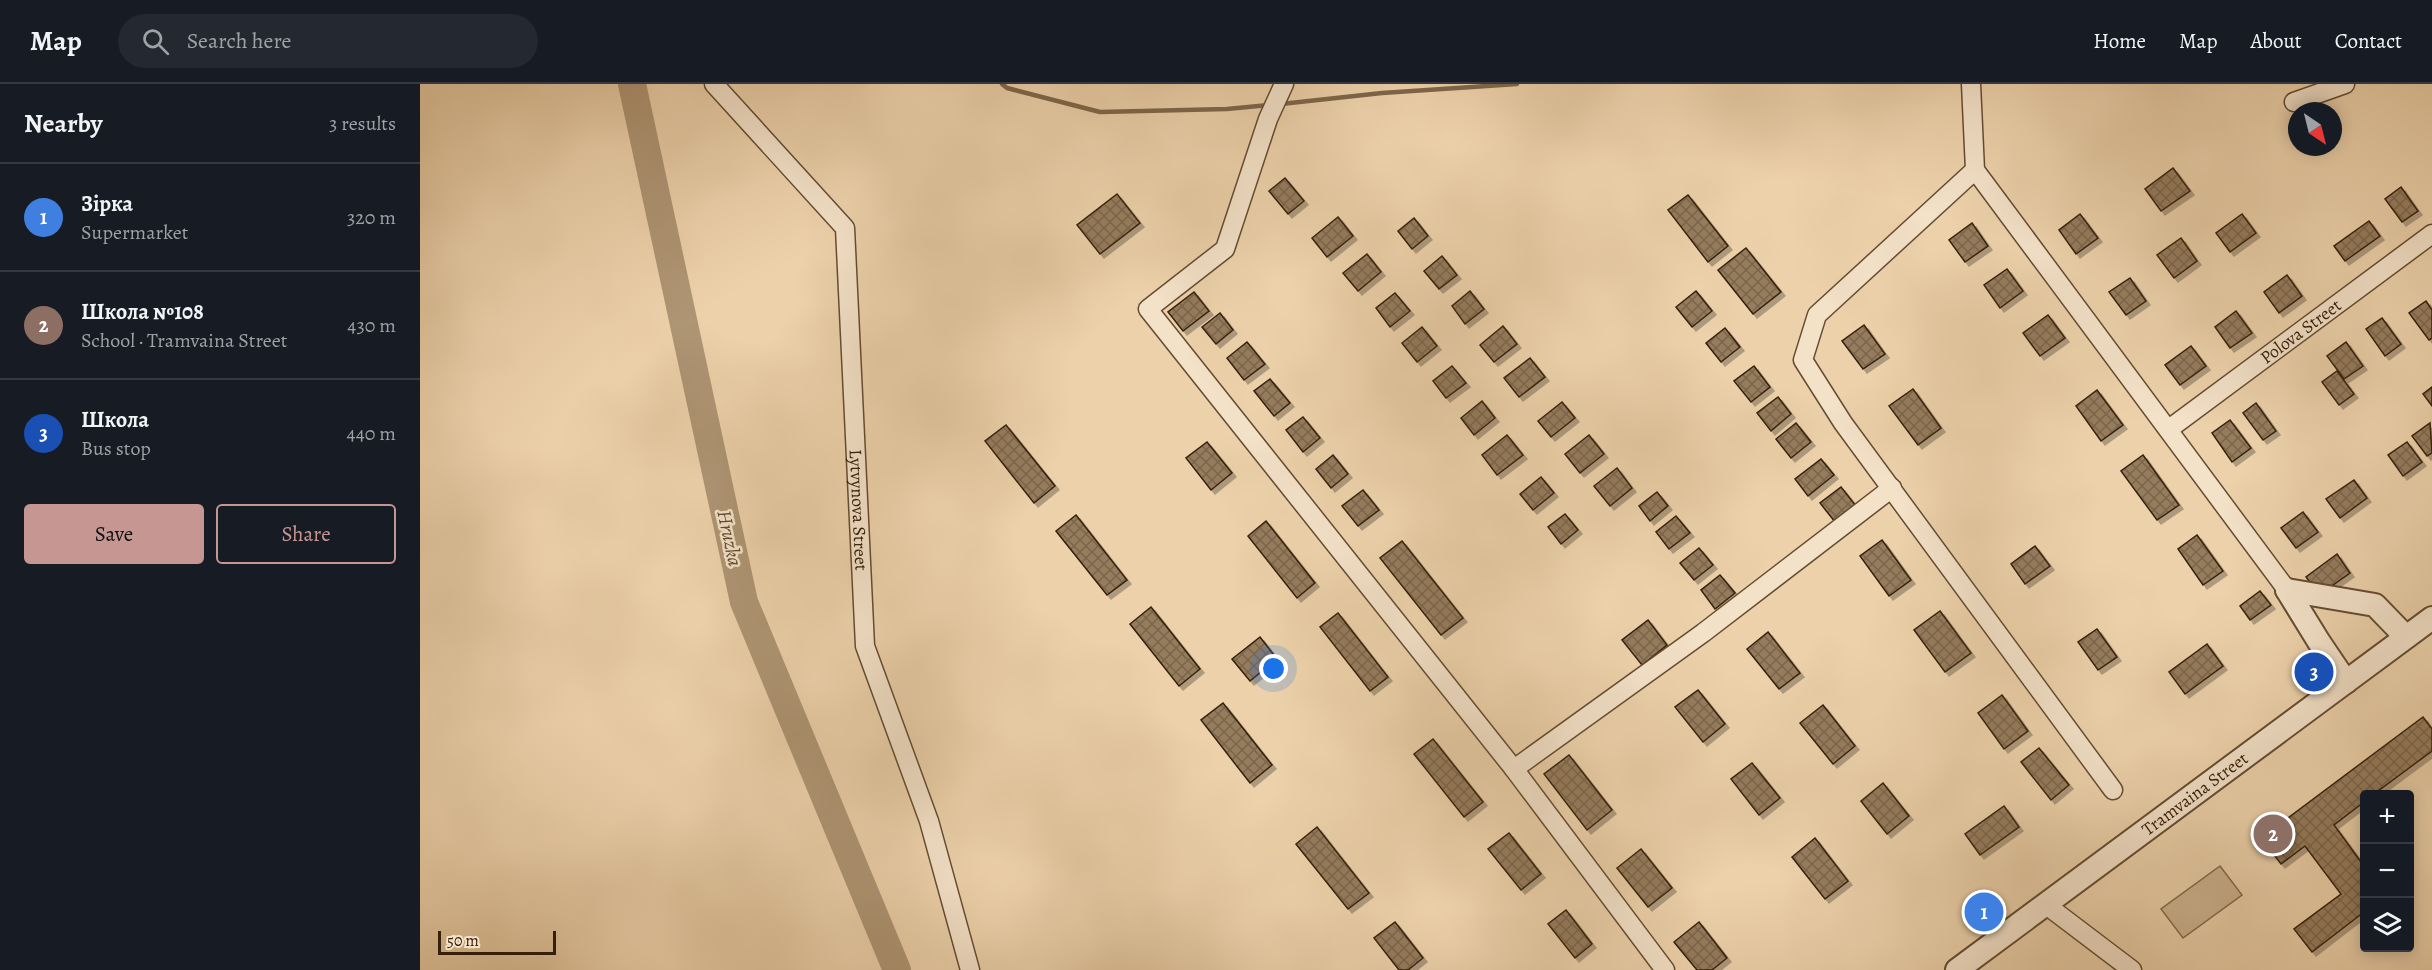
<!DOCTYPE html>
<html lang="en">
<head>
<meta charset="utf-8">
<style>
	:root { --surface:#171b24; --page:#242831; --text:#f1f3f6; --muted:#9ea1a6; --line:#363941; --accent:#c59692 }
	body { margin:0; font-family:Alegreya,serif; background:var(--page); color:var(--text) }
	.controls { position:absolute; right:18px; bottom:18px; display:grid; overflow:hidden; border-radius:6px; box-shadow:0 3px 15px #0003 }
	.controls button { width:54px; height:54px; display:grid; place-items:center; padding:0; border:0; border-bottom:2px solid var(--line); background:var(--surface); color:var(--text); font:30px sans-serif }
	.compass { position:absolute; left:1868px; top:18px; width:54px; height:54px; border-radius:50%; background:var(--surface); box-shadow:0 3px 15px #0003; rotate:145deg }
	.scale { position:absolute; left:18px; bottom:15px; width:118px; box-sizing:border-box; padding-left:6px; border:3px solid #36200a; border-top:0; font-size:16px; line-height:21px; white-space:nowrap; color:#36200a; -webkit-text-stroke:4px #f3e1c8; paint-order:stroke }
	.you { position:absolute; left:854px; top:585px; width:21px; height:21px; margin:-15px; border:4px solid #fff; border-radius:50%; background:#1a73e8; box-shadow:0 0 0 9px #1a73e833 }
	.badge { display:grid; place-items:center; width:39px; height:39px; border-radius:50%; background:var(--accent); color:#fff; font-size:20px; font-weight:700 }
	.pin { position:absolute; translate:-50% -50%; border:3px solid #fff; box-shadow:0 2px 6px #0006 }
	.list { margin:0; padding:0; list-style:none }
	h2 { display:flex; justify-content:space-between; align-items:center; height:78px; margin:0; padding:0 24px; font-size:26px }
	h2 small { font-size:20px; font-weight:400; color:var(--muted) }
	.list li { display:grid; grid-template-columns:39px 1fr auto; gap:18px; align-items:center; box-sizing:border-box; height:108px; padding:0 24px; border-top:2px solid var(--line) }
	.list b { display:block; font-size:22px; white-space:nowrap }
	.list p { margin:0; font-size:20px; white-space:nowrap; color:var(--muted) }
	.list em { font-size:20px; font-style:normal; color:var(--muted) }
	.actions { display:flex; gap:12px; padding:18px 24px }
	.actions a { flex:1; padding:14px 0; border:2px solid var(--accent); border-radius:6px; text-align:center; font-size:21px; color:var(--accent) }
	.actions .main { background:var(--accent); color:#111 }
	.icon { flex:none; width:33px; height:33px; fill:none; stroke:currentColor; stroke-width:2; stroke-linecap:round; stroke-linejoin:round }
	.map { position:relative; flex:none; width:2012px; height:886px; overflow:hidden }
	header { display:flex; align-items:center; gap:36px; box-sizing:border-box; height:84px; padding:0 30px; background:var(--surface); border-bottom:2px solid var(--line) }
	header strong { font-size:28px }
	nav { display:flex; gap:33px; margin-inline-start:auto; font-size:21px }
	.search { width:420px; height:54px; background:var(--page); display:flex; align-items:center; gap:15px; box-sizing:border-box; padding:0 21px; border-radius:33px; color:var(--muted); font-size:22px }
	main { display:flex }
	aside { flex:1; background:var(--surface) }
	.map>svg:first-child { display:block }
	.grass { fill:#cdb38f; stroke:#826a4c; stroke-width:1.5 }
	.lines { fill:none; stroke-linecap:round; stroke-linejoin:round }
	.stream { stroke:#7e664a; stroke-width:4.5 }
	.river { stroke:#ae9574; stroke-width:28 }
	.building { fill:url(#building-cross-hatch); stroke:#36200a; stroke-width:1.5; filter:url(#shadow) }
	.minor-casing { stroke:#644c32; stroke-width:21 }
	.tertiary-casing { stroke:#644c32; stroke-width:26 }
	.minor { stroke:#f3e1c8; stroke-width:18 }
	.tertiary { stroke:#f3e1c8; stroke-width:22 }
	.labels { text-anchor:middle; stroke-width:5; stroke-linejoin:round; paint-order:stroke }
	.street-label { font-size:18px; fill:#36200a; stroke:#f3e1c8 }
	.water-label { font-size:20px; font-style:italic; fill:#60492f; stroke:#f3e1c8 }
</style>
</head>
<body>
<header>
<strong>Map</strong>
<div class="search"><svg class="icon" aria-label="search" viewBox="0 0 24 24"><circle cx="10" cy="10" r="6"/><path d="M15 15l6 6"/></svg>Search here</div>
<nav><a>Home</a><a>Map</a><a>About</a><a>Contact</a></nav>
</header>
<main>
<aside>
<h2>Nearby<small>3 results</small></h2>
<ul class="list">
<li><span class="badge" style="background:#3f7fe0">1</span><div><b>Зірка</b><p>Supermarket</p></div><em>320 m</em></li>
<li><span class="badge" style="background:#8d6e63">2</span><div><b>Школа №108</b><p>School · Tramvaina Street</p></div><em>430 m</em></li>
<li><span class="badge" style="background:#1a4fb4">3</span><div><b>Школа</b><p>Bus stop</p></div><em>440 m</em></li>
</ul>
<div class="actions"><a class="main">Save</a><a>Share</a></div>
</aside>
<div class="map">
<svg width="2012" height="886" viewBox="0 0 2012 886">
	<defs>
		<pattern id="building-cross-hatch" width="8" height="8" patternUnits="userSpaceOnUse" patternTransform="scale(1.5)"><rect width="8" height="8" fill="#957c5d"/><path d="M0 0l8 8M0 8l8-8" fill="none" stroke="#7a654b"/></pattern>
		<filter id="shadow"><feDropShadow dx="4" dy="4" stdDeviation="0" flood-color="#0004"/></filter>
	</defs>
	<rect width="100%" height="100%" fill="#ecd1aa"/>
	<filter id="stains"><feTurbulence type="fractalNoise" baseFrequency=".00333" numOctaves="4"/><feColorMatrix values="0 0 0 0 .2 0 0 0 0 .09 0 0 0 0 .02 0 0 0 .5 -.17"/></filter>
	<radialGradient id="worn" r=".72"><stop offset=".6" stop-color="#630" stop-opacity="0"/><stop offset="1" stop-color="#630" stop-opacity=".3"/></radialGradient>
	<!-- grass -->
	<path class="grass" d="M1800,782L1822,811L1763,854L1741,825Z"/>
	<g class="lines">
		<!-- stream -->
		<g class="stream">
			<path d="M582,0L587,4L680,28L807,25L849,21"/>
			<path d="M861,20L962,9L1097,0"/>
		</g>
		<!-- river -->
		<path class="river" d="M212,0L324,518L477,886"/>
	</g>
	<!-- building -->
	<g class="building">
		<path d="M1753,84L1770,107L1741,127L1725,105Z"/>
		<path d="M865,94L884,117L868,130L849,107Z"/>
		<path d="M1981,103L1998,127L1982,138L1965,115Z"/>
		<path d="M697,110L720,139L680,170L657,141Z"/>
		<path d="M1268,111L1308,162L1288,178L1248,126Z"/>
		<path d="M1660,130L1678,154L1656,170L1639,146Z"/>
		<path d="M1822,130L1836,149L1810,168L1796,149Z"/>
		<path d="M918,133L933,152L907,173L892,154Z"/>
		<path d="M994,134L1008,152L992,165L978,147Z"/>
		<path d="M1949,137L1960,152L1925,177L1914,162Z"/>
		<path d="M1552,139L1568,162L1545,178L1529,156Z"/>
		<path d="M1761,154L1777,177L1754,194L1737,171Z"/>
		<path d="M1326,164L1361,208L1333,230L1298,186Z"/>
		<path d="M947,170L961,188L938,207L923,189Z"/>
		<path d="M1022,172L1037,191L1019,205L1004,187Z"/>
		<path d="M1587,185L1603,207L1580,224L1564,201Z"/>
		<path d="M1867,191L1882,212L1859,229L1844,208Z"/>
		<path d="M1710,194L1726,217L1706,231L1689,208Z"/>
		<path d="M1050,207L1064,225L1045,240L1032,222Z"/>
		<path d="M1276,207L1292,227L1272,243L1256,223Z"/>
		<path d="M774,208L789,227L763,247L748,228Z"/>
		<path d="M975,209L990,227L970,243L956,224Z"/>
		<path d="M2006,217L2012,226V254L2009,256L1989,229Z"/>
		<path d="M1816,227L1832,249L1810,264L1795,243Z"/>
		<path d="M800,229L813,246L796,260L782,243Z"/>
		<path d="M1628,231L1645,254L1620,272L1603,249Z"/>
		<path d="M1962,234L1981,260L1965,272L1946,245Z"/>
		<path d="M1444,241L1465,270L1443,285L1422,257Z"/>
		<path d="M1083,242L1097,260L1074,278L1060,261Z"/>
		<path d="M1002,243L1017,262L997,278L982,259Z"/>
		<path d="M1305,244L1320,263L1301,278L1286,259Z"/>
		<path d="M827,258L845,280L824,296L807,274Z"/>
		<path d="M1926,258L1943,282L1924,295L1907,272Z"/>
		<path d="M1771,262L1786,282L1760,301L1745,281Z"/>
		<path d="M1110,274L1125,293L1099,313L1084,294Z"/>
		<path d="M1032,282L1046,299L1026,314L1013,297Z"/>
		<path d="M1334,282L1350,303L1331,318L1314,297Z"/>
		<path d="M1917,287L1934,310L1919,321L1902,298Z"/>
		<path d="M850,295L870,319L854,332L834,307Z"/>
		<path d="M2012,303V322L2003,310Z"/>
		<path d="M1493,305L1521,344L1498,361L1469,322Z"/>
		<path d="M1677,306L1703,341L1681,357L1656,322Z"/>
		<path d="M1358,313L1371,330L1351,347L1337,329Z"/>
		<path d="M1062,317L1075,334L1054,351L1041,334Z"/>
		<path d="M1142,318L1155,334L1131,353L1118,337Z"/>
		<path d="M1836,319L1856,347L1843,356L1823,329Z"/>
		<path d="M883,333L900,354L883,368L866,346Z"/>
		<path d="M1810,336L1831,364L1812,378L1792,349Z"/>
		<path d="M1376,339L1391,358L1371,374L1356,355Z"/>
		<path d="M2010,339L2012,369L2007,372L1992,352Z"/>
		<path d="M586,341L635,402L614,419L565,357Z"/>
		<path d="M1087,351L1103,371L1077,391L1062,371Z"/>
		<path d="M1169,351L1184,370L1160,389L1145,370Z"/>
		<path d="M787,358L812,389L791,406L766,374Z"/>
		<path d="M1987,358L2002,378L1983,392L1968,371Z"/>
		<path d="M913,371L928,390L911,404L896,385Z"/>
		<path d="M1723,371L1759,421L1737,436L1701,387Z"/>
		<path d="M1401,375L1414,391L1388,412L1375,395Z"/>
		<path d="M1197,384L1212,404L1190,422L1174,402Z"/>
		<path d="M1121,393L1134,409L1113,426L1100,410Z"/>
		<path d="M1934,396L1947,414L1920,434L1906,415Z"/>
		<path d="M1421,403L1436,422L1415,438L1400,419Z"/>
		<path d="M943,406L959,426L938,442L922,422Z"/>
		<path d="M1237,408L1248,422L1230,437L1219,422Z"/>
		<path d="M1883,428L1898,448L1876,464L1861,444Z"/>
		<path d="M1145,430L1158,446L1141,460L1128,443Z"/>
		<path d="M656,431L707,496L687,511L636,447Z"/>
		<path d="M1256,432L1270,449L1249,465L1236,448Z"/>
		<path d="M846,437L895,499L877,514L828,452Z"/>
		<path d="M1777,451L1803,487L1783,501L1758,465Z"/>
		<path d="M1462,456L1491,496L1469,512L1440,472Z"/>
		<path d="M982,457L1043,534L1021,551L960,474Z"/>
		<path d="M1615,462L1630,482L1605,500L1591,480Z"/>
		<path d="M1279,464L1293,481L1274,496L1260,479Z"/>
		<path d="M1917,470L1930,489L1899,511L1886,493Z"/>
		<path d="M1300,491L1315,509L1295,525L1281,506Z"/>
		<path d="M1840,507L1851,521L1830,536L1820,522Z"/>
		<path d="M731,523L780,585L759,602L710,540Z"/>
		<path d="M1520,527L1551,569L1525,588L1494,546Z"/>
		<path d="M918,529L968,593L950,607L900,543Z"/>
		<path d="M1228,536L1247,561L1222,581L1202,556Z"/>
		<path d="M1677,545L1697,573L1678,586L1658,558Z"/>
		<path d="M1348,548L1380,589L1359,605L1327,565Z"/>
		<path d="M840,553L857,575L830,597L812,575Z"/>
		<path d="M1787,560L1803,582L1765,610L1749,588Z"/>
		<path d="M1278,606L1305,640L1283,658L1255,623Z"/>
		<path d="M1582,611L1608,647L1584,665L1558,629Z"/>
		<path d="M803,619L852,681L830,699L781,636Z"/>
		<path d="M1403,621L1435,662L1413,680L1380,639Z"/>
		<path d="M2003,633L2012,645V667L1954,710H1944V718L1914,741L1944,782V828L1892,868L1874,845L1921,810L1885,762L1861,780L1841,754Z"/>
		<path d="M1013,655L1063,718L1044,733L994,670Z"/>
		<path d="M1619,664L1649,701L1631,716L1601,678Z"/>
		<path d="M1149,671L1192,726L1167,746L1124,690Z"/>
		<path d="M1332,679L1360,714L1339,731L1311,695Z"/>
		<path d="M1463,699L1489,732L1467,750L1441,717Z"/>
		<path d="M1584,722L1599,743L1560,771L1545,750Z"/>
		<path d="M897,743L949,809L928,825L876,760Z"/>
		<path d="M1089,749L1121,790L1101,806L1068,765Z"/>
		<path d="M1395,754L1428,797L1405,815L1372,773Z"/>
		<path d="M1221,765L1252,804L1228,823L1197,784Z"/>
		<path d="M1146,826L1172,860L1155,874L1128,840Z"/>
		<path d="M975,838L1003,874L988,886H979L954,854Z"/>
		<path d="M1279,838L1307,874L1292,886H1277L1254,858Z"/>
	</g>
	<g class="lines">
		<defs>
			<g id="minor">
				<path id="s1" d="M294,0L425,144L445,562L509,737L550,886"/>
				<path d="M864,0L848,35L805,165L728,225L1094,685L1245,886"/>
				<path d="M1551,0L1555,86L1867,506"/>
				<path d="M1874,18L1925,0"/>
				<path d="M1555,86L1397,231L1383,276L1423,339L1693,706"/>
				<path id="s2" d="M1749,345L2012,150"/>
				<path d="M1094,685L1283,549L1472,404"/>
				<path d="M1625,820L1712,886"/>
			</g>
			<g id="tertiary">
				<path d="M1867,506L1955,521L1986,553"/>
				<path d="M1867,506L1899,558L1926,598"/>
				<path id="s3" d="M1537,886L2012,534"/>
			</g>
		</defs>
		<!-- minor casing -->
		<use href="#minor" class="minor-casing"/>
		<!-- tertiary casing -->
		<use href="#tertiary" class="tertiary-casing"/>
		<!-- minor -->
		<use href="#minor" class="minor"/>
		<!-- tertiary -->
		<use href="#tertiary" class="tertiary"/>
	</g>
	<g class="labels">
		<!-- street labels -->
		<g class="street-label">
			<text dy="6" stroke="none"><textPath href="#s2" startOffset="164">Polova Street</textPath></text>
			<text dy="6" stroke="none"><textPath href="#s1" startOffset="477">Lytvynova Street</textPath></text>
			<text dy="6" stroke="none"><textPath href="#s3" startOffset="296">Tramvaina Street</textPath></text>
		</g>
		<!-- water labels -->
		<g class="water-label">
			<text transform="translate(310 454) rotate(78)" y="7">Hruzka</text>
		</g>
	</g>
	<rect width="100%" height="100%" filter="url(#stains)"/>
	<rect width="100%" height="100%" fill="url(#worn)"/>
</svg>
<div class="controls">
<button>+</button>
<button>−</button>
<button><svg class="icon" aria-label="layers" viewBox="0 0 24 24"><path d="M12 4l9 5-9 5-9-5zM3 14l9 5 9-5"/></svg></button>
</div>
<svg class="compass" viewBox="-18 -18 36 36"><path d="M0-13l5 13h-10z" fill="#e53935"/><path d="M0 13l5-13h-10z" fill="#9ea1a6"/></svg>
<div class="scale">50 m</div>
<div class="you"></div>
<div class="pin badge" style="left:1564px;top:828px;background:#3f7fe0">1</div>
<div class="pin badge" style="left:1853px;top:750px;background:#8d6e63">2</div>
<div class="pin badge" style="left:1894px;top:588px;background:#1a4fb4">3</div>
</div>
</main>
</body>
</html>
